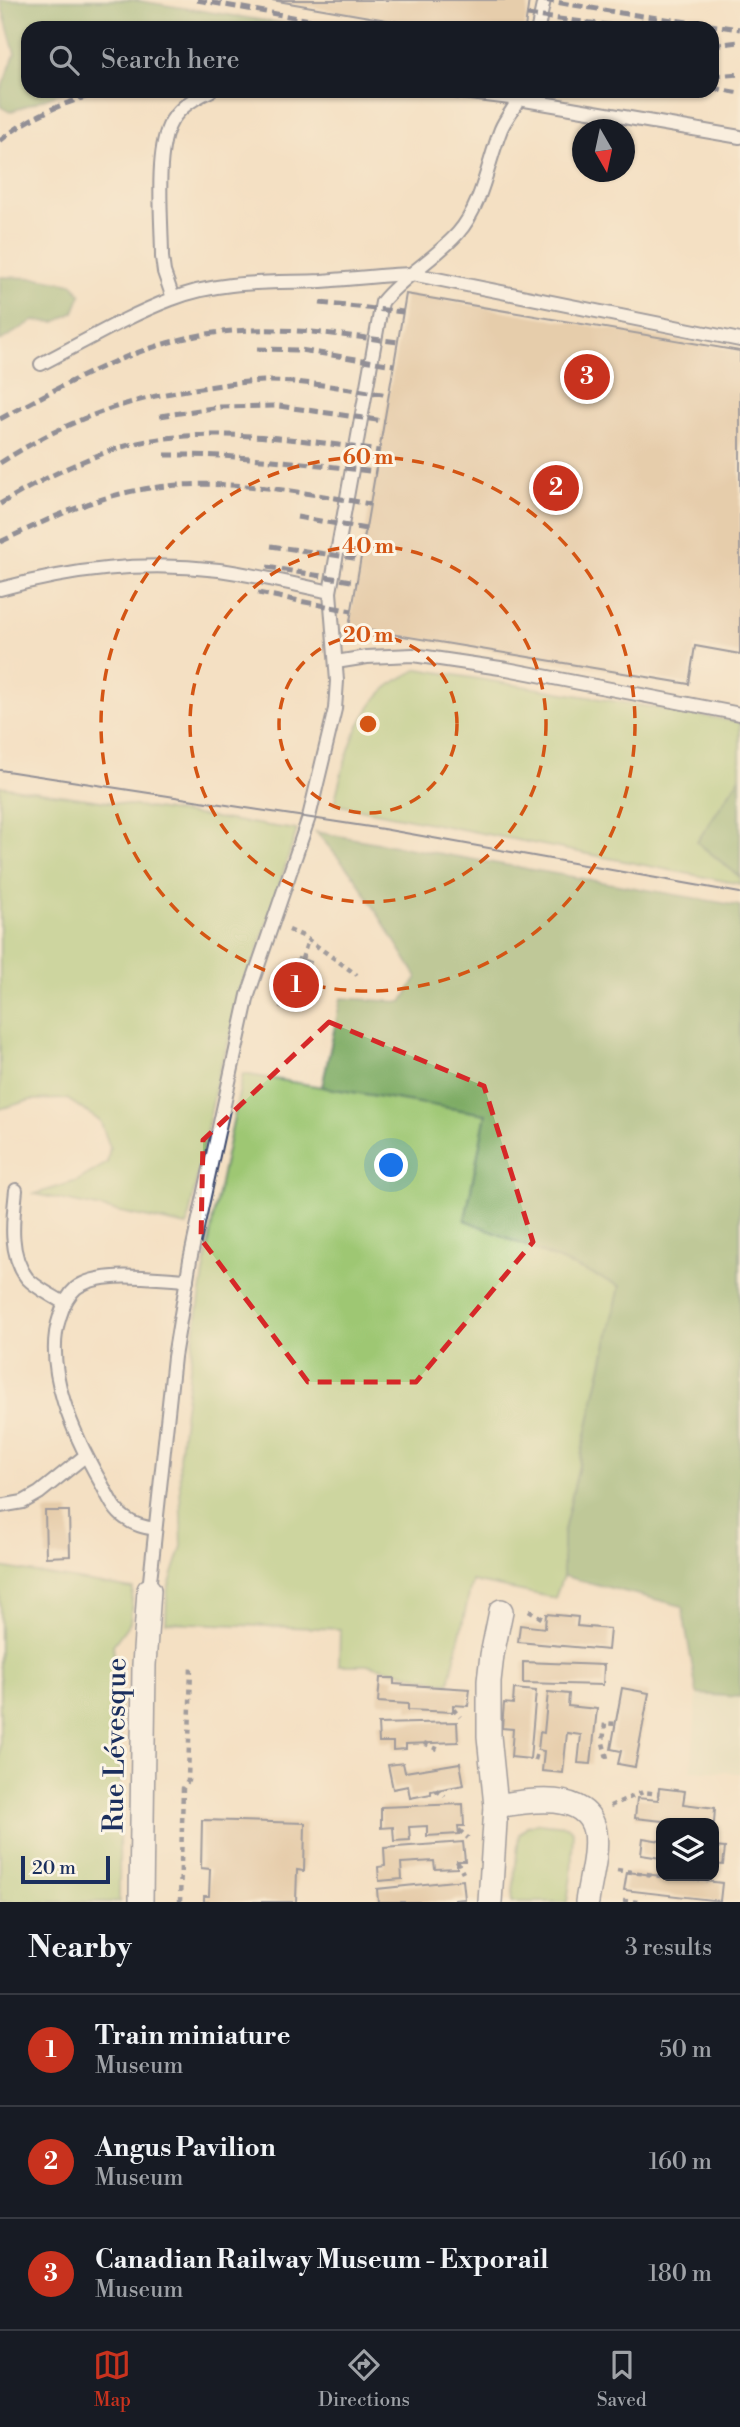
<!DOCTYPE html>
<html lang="en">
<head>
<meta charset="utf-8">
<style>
	:root { --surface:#171b24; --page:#242831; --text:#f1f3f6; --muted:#9ea1a6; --line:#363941; --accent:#c8321e }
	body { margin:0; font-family:"Libre Bodoni",serif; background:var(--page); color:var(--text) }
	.controls { position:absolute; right:21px; bottom:21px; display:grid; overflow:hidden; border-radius:14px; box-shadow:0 2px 5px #0004 }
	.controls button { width:63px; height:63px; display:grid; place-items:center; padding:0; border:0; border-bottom:2px solid var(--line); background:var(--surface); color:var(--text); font:35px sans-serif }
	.compass { position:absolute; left:572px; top:119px; width:63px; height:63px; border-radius:50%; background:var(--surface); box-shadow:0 2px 5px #0004; rotate:171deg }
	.scale { position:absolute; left:21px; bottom:18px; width:89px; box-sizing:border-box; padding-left:7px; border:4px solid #1b2f5e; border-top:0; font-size:19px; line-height:24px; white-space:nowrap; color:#1b2f5e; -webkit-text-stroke:5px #fcf5e5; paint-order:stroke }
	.you { position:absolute; left:392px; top:1166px; width:24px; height:24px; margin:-18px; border:5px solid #fff; border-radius:50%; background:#1a73e8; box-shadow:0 0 0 10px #1a73e833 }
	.badge { display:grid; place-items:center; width:46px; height:46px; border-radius:50%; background:var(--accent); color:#fff; font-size:23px; font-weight:700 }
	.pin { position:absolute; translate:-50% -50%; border:4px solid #fff; box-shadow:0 2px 7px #0006 }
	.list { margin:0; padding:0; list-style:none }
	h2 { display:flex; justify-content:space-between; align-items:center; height:91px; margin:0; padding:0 28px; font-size:30px }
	h2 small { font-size:23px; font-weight:400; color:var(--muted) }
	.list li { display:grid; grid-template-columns:46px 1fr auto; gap:21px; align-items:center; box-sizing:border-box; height:112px; padding:0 28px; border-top:2px solid var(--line) }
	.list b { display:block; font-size:26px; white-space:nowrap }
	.list p { margin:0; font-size:23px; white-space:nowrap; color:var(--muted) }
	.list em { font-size:23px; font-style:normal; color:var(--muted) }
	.icon { flex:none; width:38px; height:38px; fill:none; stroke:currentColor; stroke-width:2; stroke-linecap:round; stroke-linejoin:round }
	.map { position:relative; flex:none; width:740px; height:1902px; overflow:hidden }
	.search { position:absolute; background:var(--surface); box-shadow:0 2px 5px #0004; left:21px; right:21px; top:21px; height:77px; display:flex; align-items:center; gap:18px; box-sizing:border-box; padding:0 24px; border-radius:21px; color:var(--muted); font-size:26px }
	.sheet { height:427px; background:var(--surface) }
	nav { display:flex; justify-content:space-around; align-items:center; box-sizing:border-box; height:98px; border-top:2px solid var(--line); background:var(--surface); font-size:19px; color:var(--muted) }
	nav a { display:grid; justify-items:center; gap:4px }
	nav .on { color:var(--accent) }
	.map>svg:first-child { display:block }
	.built { fill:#dbdebc }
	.green { fill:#9ec773; stroke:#5c7b68; stroke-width:2 }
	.forest { fill:#7eac65; stroke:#4c6e62; stroke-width:2 }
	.building { fill:#d5b58e }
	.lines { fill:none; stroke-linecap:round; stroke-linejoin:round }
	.service-casing { stroke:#3c4a6d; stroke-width:16 }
	.minor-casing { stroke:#3c4a6d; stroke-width:26 }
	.path { stroke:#3c4a6d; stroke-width:4.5; stroke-dasharray:5 5; stroke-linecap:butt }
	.service { stroke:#fff; stroke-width:12 }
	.minor { stroke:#fff; stroke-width:23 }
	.tram { stroke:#1b2f5e; stroke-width:2 }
	.rail { stroke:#1b2f5e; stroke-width:5; stroke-dasharray:10 5; stroke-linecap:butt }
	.marked { fill:none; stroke:#d62828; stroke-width:5; stroke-dasharray:14 9; stroke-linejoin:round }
	.ring { fill:none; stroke:#d45514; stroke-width:3.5; stroke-dasharray:12 9 }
	.labels { text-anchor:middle; stroke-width:6; stroke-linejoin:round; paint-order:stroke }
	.street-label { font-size:28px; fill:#1b2f5e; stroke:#fcf5e5 }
	.centre { fill:#d45514; stroke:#fcf5e5; stroke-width:3.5 }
	.ring-label { font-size:21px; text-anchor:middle; font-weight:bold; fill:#d45514; stroke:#fcf5e5; stroke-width:6; stroke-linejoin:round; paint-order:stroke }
</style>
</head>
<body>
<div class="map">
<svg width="740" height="1902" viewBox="0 0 740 1902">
	<rect width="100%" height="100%" fill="#fcf5e5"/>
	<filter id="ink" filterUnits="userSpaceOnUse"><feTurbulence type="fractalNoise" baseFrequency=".0143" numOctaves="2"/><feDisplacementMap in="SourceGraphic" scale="14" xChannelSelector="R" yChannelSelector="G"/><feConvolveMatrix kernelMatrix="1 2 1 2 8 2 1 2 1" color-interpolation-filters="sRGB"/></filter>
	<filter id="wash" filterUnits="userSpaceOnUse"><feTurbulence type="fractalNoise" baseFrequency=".00686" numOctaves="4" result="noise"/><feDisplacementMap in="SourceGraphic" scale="28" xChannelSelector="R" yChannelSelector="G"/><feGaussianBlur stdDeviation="1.57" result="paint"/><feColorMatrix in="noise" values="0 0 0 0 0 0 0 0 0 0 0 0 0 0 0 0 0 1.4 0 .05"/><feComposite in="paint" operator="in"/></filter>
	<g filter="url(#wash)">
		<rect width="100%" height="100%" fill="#f4e0c3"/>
		<!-- built -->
		<path class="built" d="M697,1694L740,1697V1773L691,1770Z"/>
		<!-- green -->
		<g class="green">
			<path d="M419,669L740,722V777L697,842L740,877V884L334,804C344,762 356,708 395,682C402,677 411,673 419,669Z"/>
			<path d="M0,786L297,830L219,1071L187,1226L35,1194L77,1181L107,1163L110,1147L100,1121L67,1099L31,1100L0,1109Z"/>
			<path d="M243,1074L486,1114L465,1220L620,1286L563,1535V1576L555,1598L472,1581L449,1684L370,1665H339L340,1629L166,1622L167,1592L182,1546L179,1458L194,1335L214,1212Z"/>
			<path d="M0,1567L133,1589L130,1622L113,1645L115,1663L120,1670L119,1902H0Z"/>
			<path d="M538,1823L567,1826L573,1831L571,1877L567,1902H512L519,1834L527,1826Z"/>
		</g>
		<!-- forest -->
		<g class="forest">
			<path d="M0,0H133L306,27L28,28V91H65L10,112L1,107L0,92L15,54Z"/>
			<path d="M0,277L37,278L73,284L81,295L74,312L56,322L33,321L0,341Z"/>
			<path d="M740,777V877L697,842Z"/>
			<path d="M316,832L740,906V1697L697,1694L682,1606L563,1576V1535L620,1286L465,1220L486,1114L322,1087L341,998L402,1002L417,977L355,877Z"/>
		</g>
		<g id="blocks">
			<!-- building -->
			<g class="building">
				<path d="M272,0H529L525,28H432Z"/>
				<path d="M406,294L740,351V654L695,646L689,684L349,627Z"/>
				<path d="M298,958L311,962L293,1012L280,1007Z"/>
				<path d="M45,1511H69L70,1556L46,1557Z"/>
				<path d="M546,1614L578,1617L577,1626L610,1629L608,1650L518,1642L520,1625L545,1628Z"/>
				<path d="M523,1662L604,1665L603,1685L523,1683Z"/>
				<path d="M380,1678H394V1684L470,1689L468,1706L453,1705V1712L408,1710V1704L378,1702Z"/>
				<path d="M622,1688L649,1693L635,1767L618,1764L621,1751L611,1749Z"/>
				<path d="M514,1689L536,1691L530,1759L511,1757L513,1729L502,1728L504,1703L513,1704Z"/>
				<path d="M548,1692L569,1694L568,1706L597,1709L591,1764L578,1763L581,1735L567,1733L563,1773L542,1771L544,1751L538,1750L540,1732L544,1733Z"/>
				<path d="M457,1722L458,1742L406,1744V1749L393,1750V1742H379L378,1724Z"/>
				<path d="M403,1763L405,1772L460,1763L464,1785L431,1791V1794L410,1798L408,1786L393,1789L388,1765Z"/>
				<path d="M659,1788L685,1791L683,1804L715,1808L714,1823H681L635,1818L637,1798L658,1800Z"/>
				<path d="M463,1804L464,1826H458L459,1834L427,1836V1826L409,1827L410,1840L394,1841L393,1827L381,1828V1807Z"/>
				<path d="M202,1820L305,1823L304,1871L297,1870L296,1902H204V1896H209L210,1869L201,1868Z"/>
				<path d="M643,1838L661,1841V1858L641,1855Z"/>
				<path d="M463,1842L465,1861H457V1868L435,1869L434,1861L401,1863L402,1879L379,1881L378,1867L385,1866L384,1848Z"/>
				<path d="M714,1847L725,1848L723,1865L714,1864Z"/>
				<path d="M627,1872L722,1883L720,1901L624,1890Z"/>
				<path d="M463,1880L465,1899L455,1900V1902H378L377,1889Z"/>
			</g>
		</g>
	</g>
	<g filter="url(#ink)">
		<use href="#blocks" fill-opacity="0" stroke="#3c4a6d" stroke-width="2"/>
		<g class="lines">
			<defs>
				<g id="service">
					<path d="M538,28L544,0"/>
					<path d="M454,91L519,99L740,137"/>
					<path d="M173,298L164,272L162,257C162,222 155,157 169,126C176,110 194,98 210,91"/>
					<path d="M41,364C84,342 127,316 172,299C218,280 272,283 321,281C351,279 382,275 412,274L740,340"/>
					<path d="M0,589C73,569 143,561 219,570C256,575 293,584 330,592"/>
					<path d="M336,662L367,657L413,655L507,669L740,714"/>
					<path d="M16,1190C13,1218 8,1254 27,1278C36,1288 53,1296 64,1303"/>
					<path d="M0,1506L23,1502L39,1493L85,1456"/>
					<path d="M155,1529C144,1527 134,1525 125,1518C113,1510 108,1495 101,1483C75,1437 42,1369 60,1316C63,1306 68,1295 76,1288C101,1269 157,1279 187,1280"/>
					<path d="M149,1590L174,1357L190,1260L248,995L309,817L335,709L337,681L330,592L382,302C404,275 435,259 458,233C482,206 488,162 501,129C507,115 518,105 522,91"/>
				</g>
				<g id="minor">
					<path d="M496,1806C525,1801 588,1789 595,1832C598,1854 590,1880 587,1902"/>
					<path d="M141,1902L144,1665L149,1590"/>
					<path d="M490,1902L496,1806L489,1736V1681L492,1655L501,1611"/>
				</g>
			</defs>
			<!-- service casing -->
			<use href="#service" class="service-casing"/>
			<!-- minor casing -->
			<use href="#minor" class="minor-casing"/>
			<!-- path -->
			<g class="path">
				<path d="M289,930L303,936L357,975"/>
				<path d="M302,959L308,940"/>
				<path d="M529,1610L546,1621"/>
				<path d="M453,1709L460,1717"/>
				<path d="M424,1743L439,1750"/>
				<path d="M607,1758L603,1743L605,1723L616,1724"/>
				<path d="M535,1760L538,1750"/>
				<path d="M436,1790L445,1796"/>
				<path d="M610,1806L643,1792L659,1794"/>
				<path d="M459,1830L468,1838"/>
				<path d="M457,1861L463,1873"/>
				<path d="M617,1870L661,1876"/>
				<path d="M623,1901L640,1902"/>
				<path d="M180,1902L183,1788L188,1781L191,1666"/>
			</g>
			<!-- service -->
			<use href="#service" class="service"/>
			<!-- minor -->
			<use href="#minor" class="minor"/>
			<!-- tram -->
			<path class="tram" d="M0,770L383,829L740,893"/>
			<!-- rail -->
			<g class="rail">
				<path d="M197,0L356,28"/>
				<path d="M544,0L621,13L740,29"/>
				<path d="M527,15L631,28"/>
				<path d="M712,45L740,42"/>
				<path d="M712,76L740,74"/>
				<path d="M712,88L740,93"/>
				<path d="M0,141C31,115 67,101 107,91"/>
				<path d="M320,303L403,312"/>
				<path d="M257,349L300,350L394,365"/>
				<path d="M160,416L220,407L279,406L384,421"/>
				<path d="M0,419C65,384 133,346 207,334C270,324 334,334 398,342"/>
				<path d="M165,455C236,454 305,463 376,472"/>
				<path d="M0,463C66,420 130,397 208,387C228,384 247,381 267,381C308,381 348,389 389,395"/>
				<path d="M0,504C39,481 79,460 122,447C201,424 299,439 379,451"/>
				<path d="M297,517L366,529"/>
				<path d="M0,542C36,525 71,508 109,497C194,472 285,489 370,504"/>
				<path d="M271,546L361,559"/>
				<path d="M267,567L357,582"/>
				<path d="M258,593L352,611"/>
			</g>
		</g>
	</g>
	<!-- marked area -->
	<path d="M0 0H740V1902H0ZM329,1022L484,1086L533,1242L416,1382H308L201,1239L203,1140Z" fill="#f4e0c3" fill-opacity=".55" fill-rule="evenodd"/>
	<path class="marked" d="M329,1022L484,1086L533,1242L416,1382H308L201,1239L203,1140Z"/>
	<!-- distance rings -->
	<g class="ring">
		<circle cx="368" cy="724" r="89"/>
		<circle cx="368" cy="724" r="178"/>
		<circle cx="368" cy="724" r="267"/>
	</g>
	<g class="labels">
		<!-- street labels -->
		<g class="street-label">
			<text transform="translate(114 1745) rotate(-89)" y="10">Rue Lévesque</text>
		</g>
	</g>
	<circle cx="368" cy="724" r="10" class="centre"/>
	<g class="ring-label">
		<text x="368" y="464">60 m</text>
		<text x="368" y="553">40 m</text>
		<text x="368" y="642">20 m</text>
	</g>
</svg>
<div class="controls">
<button><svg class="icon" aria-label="layers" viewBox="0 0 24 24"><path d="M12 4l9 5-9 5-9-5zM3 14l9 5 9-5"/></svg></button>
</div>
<svg class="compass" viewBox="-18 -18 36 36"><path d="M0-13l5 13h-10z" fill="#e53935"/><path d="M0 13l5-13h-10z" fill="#9ea1a6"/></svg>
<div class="scale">20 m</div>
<div class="you"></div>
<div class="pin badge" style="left:296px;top:985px">1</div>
<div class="pin badge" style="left:556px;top:488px">2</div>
<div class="pin badge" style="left:587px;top:377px">3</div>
<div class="search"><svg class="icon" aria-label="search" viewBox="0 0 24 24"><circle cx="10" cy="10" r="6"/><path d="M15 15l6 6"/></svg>Search here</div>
</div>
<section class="sheet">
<h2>Nearby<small>3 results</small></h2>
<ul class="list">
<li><span class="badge">1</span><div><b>Train miniature</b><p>Museum</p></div><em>50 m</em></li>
<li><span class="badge">2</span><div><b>Angus Pavilion</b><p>Museum</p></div><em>160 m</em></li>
<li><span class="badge">3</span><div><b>Canadian Railway Museum - Exporail</b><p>Museum</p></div><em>180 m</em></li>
</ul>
</section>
<nav>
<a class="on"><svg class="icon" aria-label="map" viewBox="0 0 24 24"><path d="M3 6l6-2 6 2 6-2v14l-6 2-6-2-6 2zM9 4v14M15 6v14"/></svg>Map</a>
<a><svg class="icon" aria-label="directions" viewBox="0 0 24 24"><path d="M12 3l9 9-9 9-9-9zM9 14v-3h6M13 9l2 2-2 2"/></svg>Directions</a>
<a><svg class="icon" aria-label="saved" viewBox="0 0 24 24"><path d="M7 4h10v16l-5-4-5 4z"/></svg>Saved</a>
</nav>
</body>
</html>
